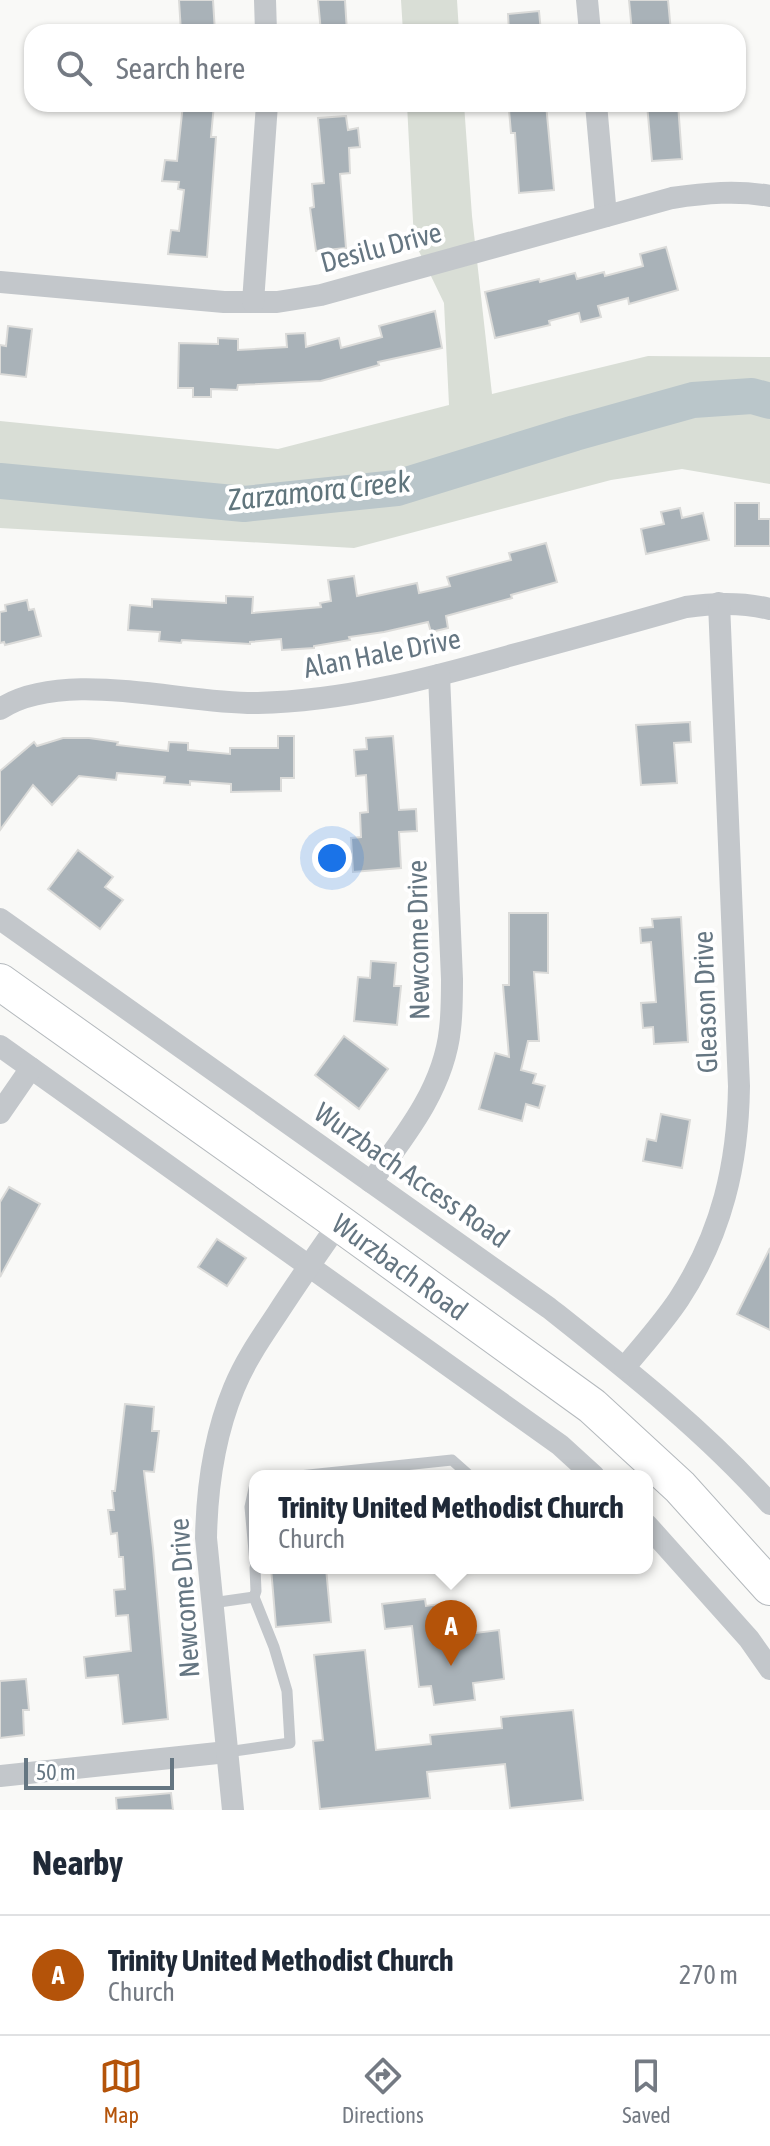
<!DOCTYPE html>
<html lang="en">
<head>
<meta charset="utf-8">
<style>
	:root { --surface:#fff; --page:#f2f2f3; --text:#1f2937; --muted:#747a83; --line:#e0e1e3; --accent:#b45309 }
	body { margin:0; font-family:"Asap Condensed",sans-serif; background:var(--page); color:var(--text) }
	.scale { position:absolute; left:24px; bottom:20px; width:150px; box-sizing:border-box; padding-left:8px; border:4px solid #657682; border-top:0; font-size:22px; line-height:28px; white-space:nowrap; color:#657682; -webkit-text-stroke:6px #fff; paint-order:stroke }
	.you { position:absolute; left:332px; top:858px; width:28px; height:28px; margin:-20px; border:6px solid #fff; border-radius:50%; background:#1a73e8; box-shadow:0 0 0 12px #1a73e833 }
	.badge { display:grid; place-items:center; width:52px; height:52px; border-radius:50%; background:var(--accent); color:#fff; font-size:26px; font-weight:700 }
	.pin { position:absolute; translate:-50% -66px; filter:drop-shadow(0 2px 4px #0008) }
	.pin::after { content:''; position:absolute; top:42px; width:28px; height:24px; background:inherit; clip-path:polygon(0 0,100% 0,50% 100%) }
	.popup { position:absolute; left:249px; top:1470px; width:404px; height:104px; box-sizing:border-box; display:grid; place-content:center; border-radius:16px; background:var(--surface); filter:drop-shadow(0 2px 6px #0005); font-size:26px; white-space:nowrap; color:var(--muted) }
	.popup b { font-size:30px; color:var(--text) }
	.popup::after { content:''; position:absolute; left:50%; top:100%; margin-left:-16px; border:16px solid transparent; border-top-color:var(--surface) }
	.list { margin:0; padding:0; list-style:none }
	h2 { display:flex; justify-content:space-between; align-items:center; height:104px; margin:0; padding:0 32px; font-size:34px }
	h2 small { font-size:26px; font-weight:400; color:var(--muted) }
	.list li { display:grid; grid-template-columns:52px 1fr auto; gap:24px; align-items:center; box-sizing:border-box; height:120px; padding:0 32px; border-top:2px solid var(--line) }
	.list b { display:block; font-size:30px; white-space:nowrap }
	.list p { margin:0; font-size:26px; white-space:nowrap; color:var(--muted) }
	.list em { font-size:26px; font-style:normal; color:var(--muted) }
	.icon { flex:none; width:44px; height:44px; fill:none; stroke:currentColor; stroke-width:2; stroke-linecap:round; stroke-linejoin:round }
	.map { position:relative; flex:none; width:770px; height:1810px; overflow:hidden }
	.search { position:absolute; background:var(--surface); box-shadow:0 2px 6px #0004; left:24px; right:24px; top:24px; height:88px; display:flex; align-items:center; gap:20px; box-sizing:border-box; padding:0 28px; border-radius:24px; color:var(--muted); font-size:30px }
	.sheet { height:224px; background:var(--surface) }
	nav { display:flex; justify-content:space-around; align-items:center; box-sizing:border-box; height:112px; border-top:2px solid var(--line); background:var(--surface); font-size:22px; color:var(--muted) }
	nav a { display:grid; justify-items:center; gap:4px }
	nav .on { color:var(--accent) }
	.map>svg:first-child { display:block }
	.green { fill:#d9ded6 }
	.lines { fill:none; stroke-linecap:round; stroke-linejoin:round }
	.river { stroke:#bac6ca; stroke-width:36 }
	.building { fill:#a9b2b8; stroke:#dbdbd9; stroke-width:2 }
	.primary-casing { stroke:#b4b9bd; stroke-width:38 }
	.lane { stroke:#c3c7cb; stroke-width:11 }
	.street { stroke:#c3c7cb; stroke-width:22 }
	.primary { stroke:#fff; stroke-width:36 }
	.labels { text-anchor:middle; stroke-width:8; stroke-linejoin:round; paint-order:stroke }
	.street-label { font-size:28px; fill:#657682; stroke:#fff }
	.water-label { font-size:30px; font-style:italic; fill:#60757c; stroke:#fff }
</style>
</head>
<body>
<div class="map">
<svg width="770" height="1810" viewBox="0 0 770 1810">
	<rect width="100%" height="100%" fill="#f9f9f7"/>
	<!-- green -->
	<g class="green">
		<path d="M401,0H457L459,32H403Z"/>
		<path d="M407,104H464L472,216L492,394L648,356L770,357V484L682,469L611,480L354,548L0,528V421L278,449L449,405L444,303L414,241Z"/>
	</g>
	<g class="lines">
		<!-- river -->
		<path class="river" d="M0,481L244,504L397,488L575,433L693,400L752,396L770,401"/>
	</g>
	<!-- building -->
	<g class="building">
		<path d="M179,0H213L215,32H181Z"/>
		<path d="M318,0H345L347,32H321Z"/>
		<path d="M629,0H668L671,32H632Z"/>
		<path d="M539,11L541,32H509L508,14Z"/>
		<path d="M183,104H214L211,137H216L207,257L168,254L171,230L179,231L184,190L178,189L179,182L162,181L165,160L177,161Z"/>
		<path d="M517,104H546L554,190L519,193L515,133H511L509,110L518,109Z"/>
		<path d="M647,104H678L682,159L652,161Z"/>
		<path d="M346,116L348,130L358,128L360,147L349,148L350,173L340,174L346,248L316,251L310,208L314,207L312,184L324,183L318,118Z"/>
		<path d="M666,247L678,290L629,304L628,298L598,306L601,317L581,322L579,313L549,321L550,325L495,338L485,292L539,279L540,282L575,273L577,279L604,272L605,276L643,266L640,254Z"/>
		<path d="M435,311L442,348L378,362L379,365L321,381L238,385L237,390L211,389V397H193V388H178L179,343L218,344V338L238,339V350L287,347L286,334L305,333L306,347L339,338L341,348L382,337L379,326Z"/>
		<path d="M8,326L32,329L26,377L0,374V345L6,346Z"/>
		<path d="M735,503H759V519H770V546H735Z"/>
		<path d="M680,508L682,518L703,513L709,540L646,554L641,529L664,524L661,512Z"/>
		<path d="M546,543L557,582L511,595L512,598L446,616L448,628L431,632L428,622L384,632L349,637L350,640L314,646V648L282,650L281,639L250,642V644L182,640L181,643L159,641L160,632L128,630L130,605L152,607V599L226,603V596L253,597L252,613L321,607L320,603L331,601L328,580L354,576L357,596L417,583L419,593L450,586L447,577L511,560L509,553Z"/>
		<path d="M27,600L29,610L34,609L41,636L5,645L4,642L0,643V612L6,611L5,605Z"/>
		<path d="M690,722L691,742L674,743L677,783L641,785L636,725Z"/>
		<path d="M278,736H294V778H281V791L231,792V784L190,781V785L164,783L165,777L117,773L116,780L79,776L52,805L33,785L0,830V771L34,742L37,746L63,738H89L118,742L117,745L168,751L169,742L188,743V750L230,754V748H278Z"/>
		<path d="M393,736L399,810L416,809L417,831L399,832L401,868L353,872L351,838L361,837L360,813L368,812L366,775L356,776L354,750L367,749L366,738Z"/>
		<path d="M78,850L113,877L105,887L123,900L100,929L48,889Z"/>
		<path d="M509,913H548V973L534,972L539,1041H528L521,1070L536,1074L533,1083L545,1086L539,1108L526,1104L522,1121L479,1109L495,1053L509,1057L503,985H509Z"/>
		<path d="M681,917L688,1042L654,1044L653,1027L643,1028L641,1003L656,1002L651,942L641,943L640,928L653,927L652,919Z"/>
		<path d="M371,961L396,963L394,986H401L397,1025L354,1021L358,977L370,978Z"/>
		<path d="M344,1036L388,1069L359,1109L315,1075Z"/>
		<path d="M661,1114L690,1120L682,1168L643,1161L647,1139L656,1141Z"/>
		<path d="M9,1187L40,1204L0,1277V1202Z"/>
		<path d="M217,1239L246,1258L227,1286L198,1267Z"/>
		<path d="M770,1248V1330L737,1314Z"/>
		<path d="M125,1404L154,1407L152,1431H159L154,1472L144,1471L153,1548L168,1719L123,1724L118,1675L86,1678L84,1657L131,1651L128,1615L116,1616L114,1590L125,1589L123,1557H119L117,1533L111,1534L108,1510H114L112,1491H115Z"/>
		<path d="M271,1568H326L331,1622L276,1627Z"/>
		<path d="M425,1599L426,1606L456,1602L460,1635L499,1630L504,1679L473,1683L475,1700L434,1705L431,1686L419,1687L412,1626L385,1629L382,1604Z"/>
		<path d="M365,1650L376,1750L431,1744L430,1735L502,1728L501,1717L573,1710L583,1800L510,1808L505,1764L427,1772L430,1798L320,1809L313,1741L323,1740L314,1655Z"/>
		<path d="M26,1679L29,1710H23L24,1735L0,1738V1681Z"/>
		<path d="M171,1793L173,1810H117L116,1798Z"/>
	</g>
	<g class="lines">
		<defs>
			<path id="primary" d="M0,982L339,1223L592,1406L680,1487L770,1587"/>
		</defs>
		<!-- primary casing -->
		<use href="#primary" class="primary-casing"/>
		<!-- lane -->
		<g class="lane">
			<path d="M299,1476L452,1460L470,1476"/>
			<path d="M255,1484L250,1507L255,1562"/>
			<path d="M212,1603L254,1597L256,1591L255,1568"/>
			<path d="M227,1752L290,1743L287,1691L274,1647L254,1597"/>
		</g>
		<!-- street -->
		<g class="street">
			<path d="M265,0L266,32"/>
			<path d="M587,0L590,32"/>
			<path d="M596,104L606,216"/>
			<path d="M0,282L224,302H277L321,295L672,198C705,193 737,190 770,196"/>
			<path d="M253,302L267,104"/>
			<path d="M0,709C64,667 185,705 258,703C344,701 427,679 509,656C568,640 627,624 686,607C714,603 742,602 770,609"/>
			<path d="M0,919L549,1308C626,1369 704,1430 770,1504"/>
			<path d="M0,1046L560,1445L594,1476"/>
			<path d="M0,1113L31,1068"/>
			<path d="M371,1182C405,1136 444,1088 450,1029C452,1013 452,996 452,979L439,675"/>
			<path d="M625,1367C643,1345 663,1323 679,1299C722,1233 738,1164 739,1086L719,603"/>
			<path d="M647,1525L749,1639L770,1669"/>
			<path d="M0,1776L227,1752"/>
			<path d="M233,1810L206,1538C207,1486 214,1436 234,1388C245,1361 261,1338 277,1314C297,1283 318,1253 339,1223"/>
		</g>
		<!-- primary -->
		<use href="#primary" class="primary"/>
	</g>
	<g class="labels">
		<!-- street labels -->
		<g class="street-label">
			<text transform="translate(381 247) rotate(-15)" y="10">Desilu Drive</text>
			<text transform="translate(382 653) rotate(-11)" y="10">Alan Hale Drive</text>
			<text transform="translate(418 940) rotate(-91)" y="10">Newcome Drive</text>
			<text transform="translate(705 1002) rotate(-92)" y="10">Gleason Drive</text>
			<text transform="translate(412 1175) rotate(35)" y="10">Wurzbach Access Road</text>
			<text transform="translate(400 1267) rotate(36)" y="10">Wurzbach Road</text>
			<text transform="translate(184 1598) rotate(-94)" y="10">Newcome Drive</text>
		</g>
		<!-- water labels -->
		<g class="water-label">
			<text transform="translate(319 491) rotate(-6)" y="10">Zarzamora Creek</text>
		</g>
	</g>
</svg>
<div class="scale">50 m</div>
<div class="you"></div>
<div class="pin badge" style="left:451px;top:1666px">A</div>
<div class="popup"><b>Trinity United Methodist Church</b>Church</div>
<div class="search"><svg class="icon" aria-label="search" viewBox="0 0 24 24"><circle cx="10" cy="10" r="6"/><path d="M15 15l6 6"/></svg>Search here</div>
</div>
<section class="sheet">
<h2>Nearby<small></small></h2>
<ul class="list">
<li><span class="badge">A</span><div><b>Trinity United Methodist Church</b><p>Church</p></div><em>270 m</em></li>
</ul>
</section>
<nav>
<a class="on"><svg class="icon" aria-label="map" viewBox="0 0 24 24"><path d="M3 6l6-2 6 2 6-2v14l-6 2-6-2-6 2zM9 4v14M15 6v14"/></svg>Map</a>
<a><svg class="icon" aria-label="directions" viewBox="0 0 24 24"><path d="M12 3l9 9-9 9-9-9zM9 14v-3h6M13 9l2 2-2 2"/></svg>Directions</a>
<a><svg class="icon" aria-label="saved" viewBox="0 0 24 24"><path d="M7 4h10v16l-5-4-5 4z"/></svg>Saved</a>
</nav>
</body>
</html>
